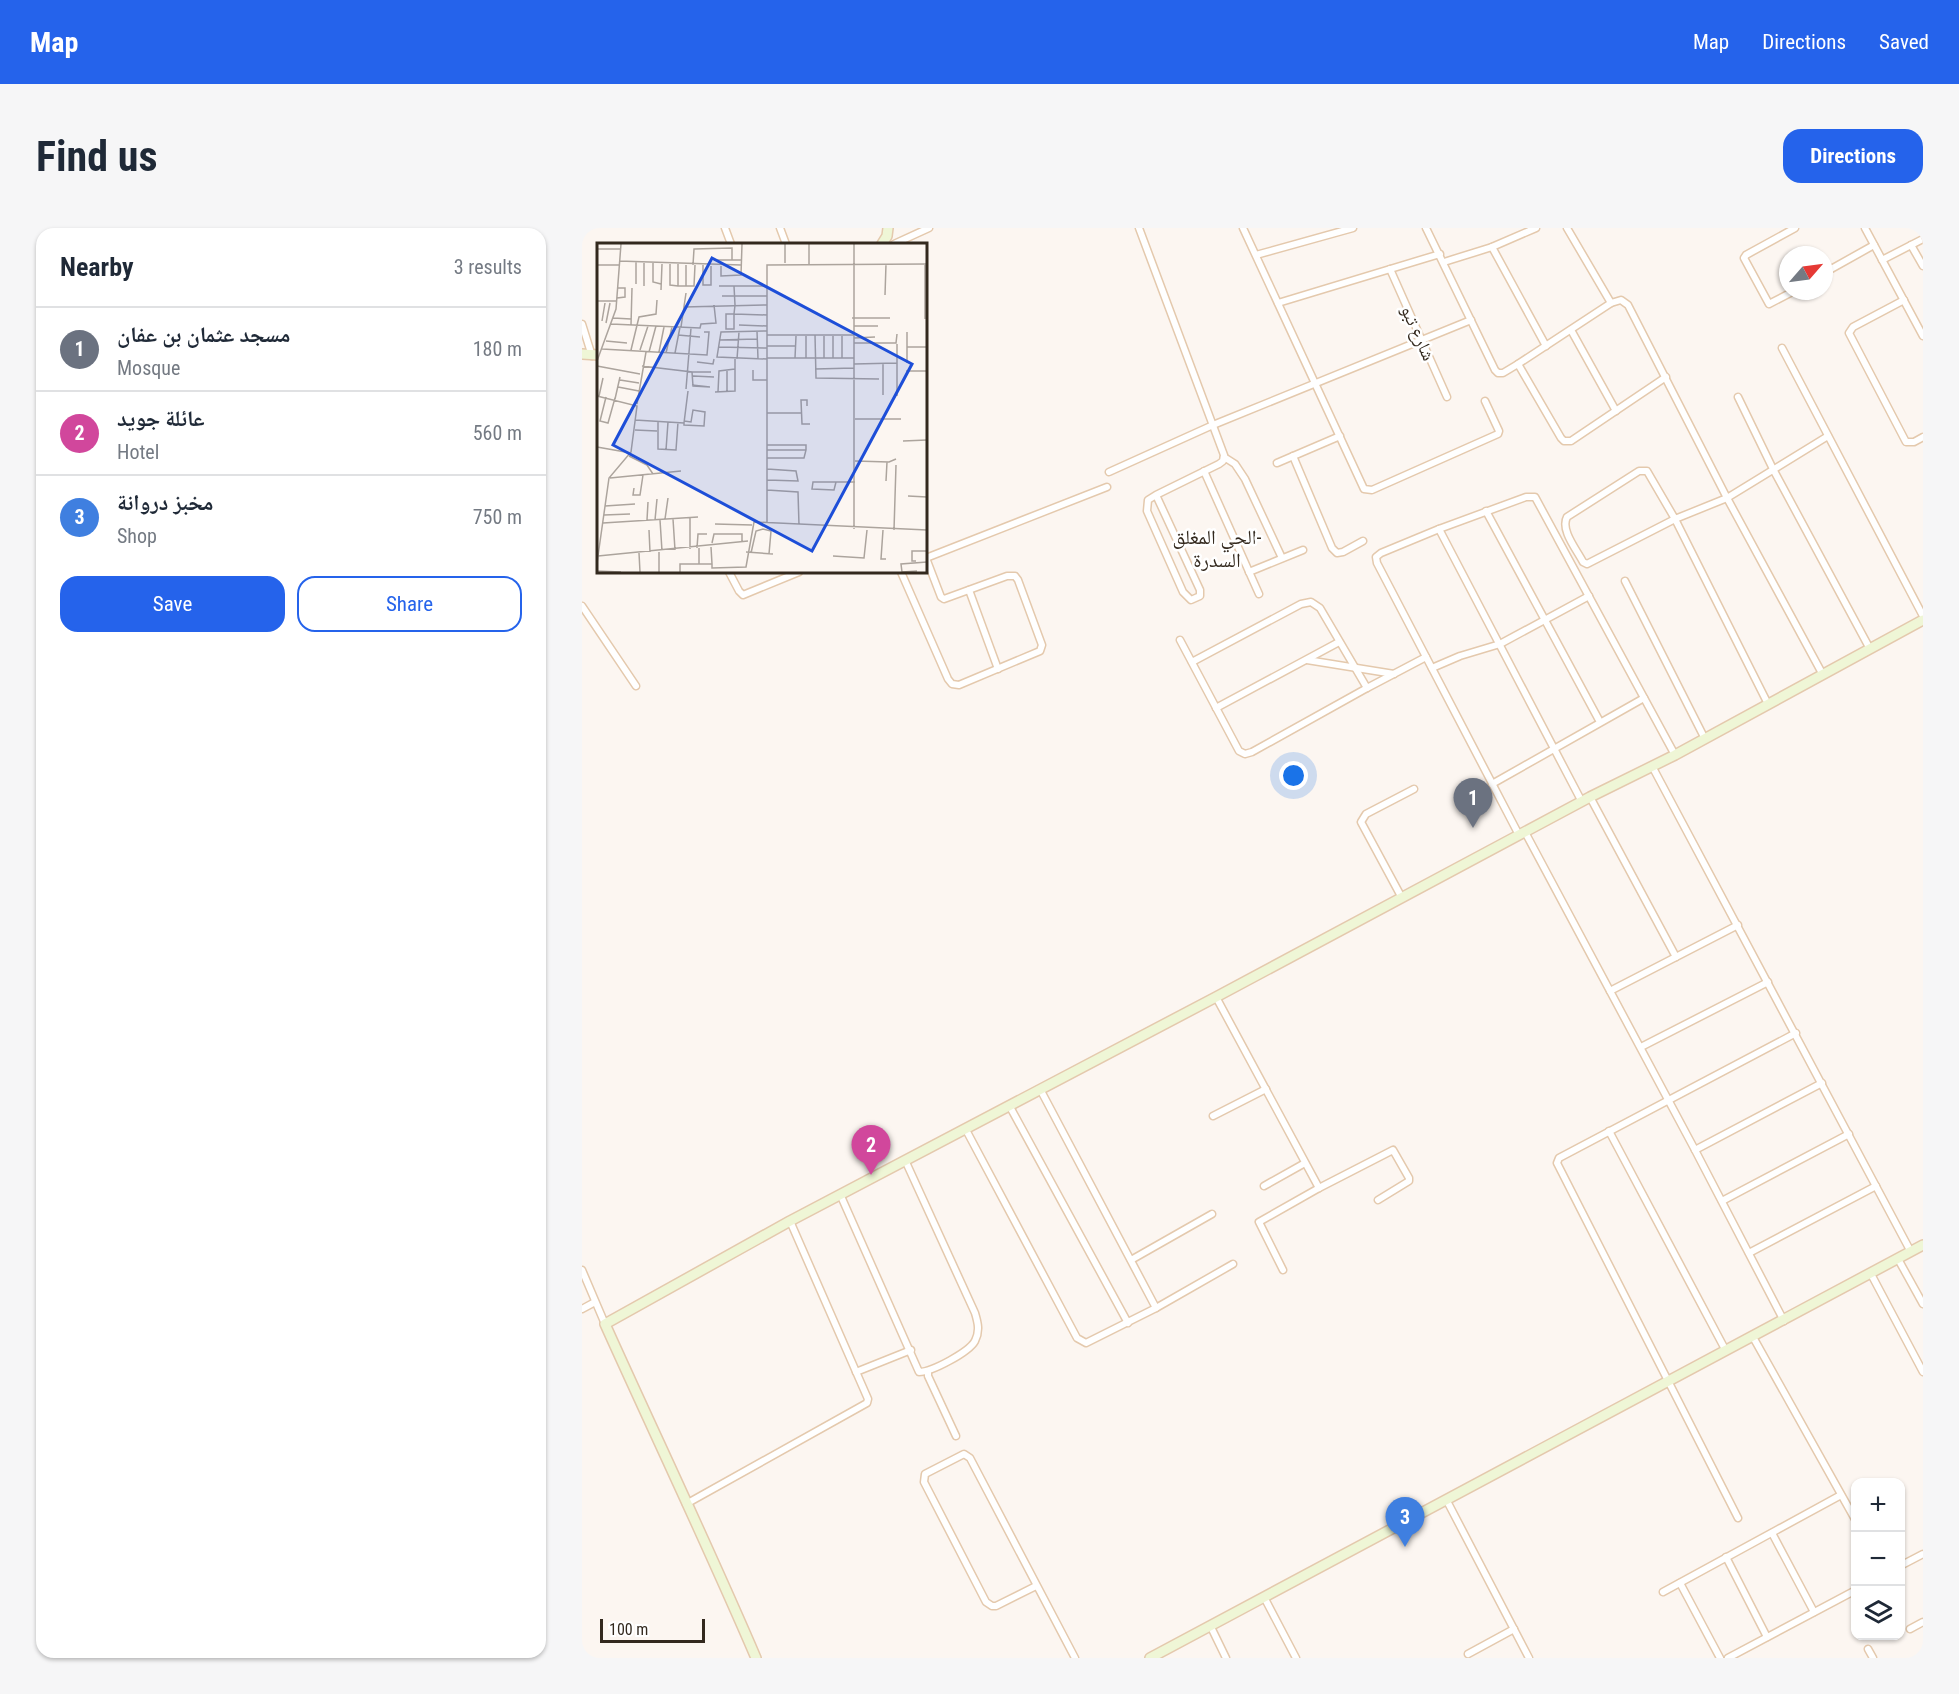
<!DOCTYPE html>
<html lang="en">
<head>
<meta charset="utf-8">
<style>
	:root { --surface:#fff; --page:#f6f6f7; --text:#1f2937; --muted:#747a83; --line:#e0e1e3; --accent:#2563eb }
	body { margin:0; font-family:"Roboto Condensed","Noto Naskh Arabic",sans-serif; background:var(--page); color:var(--text) }
	.controls { position:absolute; right:18px; bottom:18px; display:grid; overflow:hidden; border-radius:12px; box-shadow:0 2px 4px #0004 }
	.controls button { width:54px; height:54px; display:grid; place-items:center; padding:0; border:0; border-bottom:2px solid var(--line); background:var(--surface); color:var(--text); font:30px sans-serif }
	.compass { position:absolute; left:1197px; top:18px; width:54px; height:54px; border-radius:50%; background:var(--surface); box-shadow:0 2px 4px #0004; rotate:62deg }
	.scale { position:absolute; left:18px; bottom:15px; width:105px; box-sizing:border-box; padding-left:6px; border:3px solid #33291e; border-top:0; font-size:16px; line-height:21px; white-space:nowrap; color:#33291e; -webkit-text-stroke:4px #fff; paint-order:stroke }
	.you { position:absolute; left:712px; top:548px; width:21px; height:21px; margin:-15px; border:4px solid #fff; border-radius:50%; background:#1a73e8; box-shadow:0 0 0 9px #1a73e833 }
	.badge { display:grid; place-items:center; width:39px; height:39px; border-radius:50%; background:var(--accent); color:#fff; font-size:20px; font-weight:700 }
	.pin { position:absolute; translate:-50% -50px; filter:drop-shadow(0 2px 3px #0008) }
	.pin::after { content:''; position:absolute; top:32px; width:21px; height:18px; background:inherit; clip-path:polygon(0 0,100% 0,50% 100%) }
	.list { margin:0; padding:0; list-style:none }
	h2 { display:flex; justify-content:space-between; align-items:center; height:78px; margin:0; padding:0 24px; font-size:26px }
	h2 small { font-size:20px; font-weight:400; color:var(--muted) }
	.list li { display:grid; grid-template-columns:39px 1fr auto; gap:18px; align-items:center; box-sizing:border-box; height:84px; padding:0 24px; border-top:2px solid var(--line) }
	.list b { display:block; font-size:22px; white-space:nowrap }
	.list p { margin:0; font-size:20px; white-space:nowrap; color:var(--muted) }
	.list em { font-size:20px; font-style:normal; color:var(--muted) }
	.actions { display:flex; gap:12px; padding:18px 24px }
	.actions a { flex:1; padding:14px 0; border:2px solid var(--accent); border-radius:18px; text-align:center; font-size:21px; color:var(--accent) }
	.actions .main { background:var(--accent); color:#fff }
	.icon { flex:none; width:33px; height:33px; fill:none; stroke:currentColor; stroke-width:2; stroke-linecap:round; stroke-linejoin:round }
	.map { position:relative; flex:none; width:1341px; height:1430px; overflow:hidden; border-radius:18px }
	header { display:flex; align-items:center; gap:36px; box-sizing:border-box; height:84px; padding:0 30px; background:var(--accent); color:#fff }
	header strong { font-size:28px }
	nav { display:flex; gap:33px; margin-inline-start:auto; font-size:21px }
	.intro { display:flex; align-items:center; justify-content:space-between; box-sizing:border-box; height:144px; padding:0 36px }
	h1 { margin:0; font-size:42px }
	.button { padding:15px 27px; border-radius:18px; background:var(--accent); color:#fff; font-size:21px; font-weight:700 }
	main { display:flex; gap:36px; padding:0 36px }
	aside { flex:1; background:var(--surface); border-radius:18px; box-shadow:0 2px 4px #0004 }
	.map>svg:first-child { display:block }
	.lines { fill:none; stroke-linecap:round; stroke-linejoin:round }
	.street-casing { stroke:#e4c9ad; stroke-width:9 }
	.secondary-casing { stroke:#e4c9ad; stroke-width:12 }
	.street { stroke:#fff; stroke-width:6 }
	.secondary { stroke:#eff6d6; stroke-width:9 }
	.labels { text-anchor:middle; stroke-width:5; stroke-linejoin:round; paint-order:stroke }
	.street-label { font-size:18px; fill:#33291e; stroke:#fff }
	.neighbourhood-label { font-size:20px; fill:#33291e; stroke:#fff }
	.inset-road { fill:none; stroke:#aca49d; stroke-width:1.5 }
	.view { fill:#1d4ed8; fill-opacity:0.15; stroke:#1d4ed8; stroke-width:3 }
	.inset-edge { fill:none; stroke:#33291e; stroke-width:3 }
</style>
</head>
<body>
<header>
<strong>Map</strong>
<nav><a>Map</a><a>Directions</a><a>Saved</a></nav>
</header>
<div class="intro"><h1>Find us</h1><a class="button">Directions</a></div>
<main>
<aside>
<h2>Nearby<small>3 results</small></h2>
<ul class="list">
<li><span class="badge" style="background:#6b7280">1</span><div><b>مسجد عثمان بن عفان</b><p>Mosque</p></div><em>180 m</em></li>
<li><span class="badge" style="background:#d1479c">2</span><div><b>عائلة جويد</b><p>Hotel</p></div><em>560 m</em></li>
<li><span class="badge" style="background:#3f7fe0">3</span><div><b>مخبز دروانة</b><p>Shop</p></div><em>750 m</em></li>
</ul>
<div class="actions"><a class="main">Save</a><a>Share</a></div>
</aside>
<div class="map">
<svg width="1341" height="1430" viewBox="0 0 1341 1430">
	<rect width="100%" height="100%" fill="#fcf6f1"/>
	<g class="lines">
		<defs>
			<g id="street">
				<path d="M143,0L149,16"/>
				<path d="M198,0L204,16"/>
				<path d="M557,0L642,227L641,233L637,236L574,267L566,272L565,283L601,364L609,372L618,368V362L574,267"/>
				<path d="M661,0L782,261L790,262L916,206L917,203L903,173"/>
				<path d="M844,0L913,142L916,145H921L936,136L1029,75L1039,72L1046,77L1145,270L1241,447"/>
				<path d="M985,0L1029,75"/>
				<path d="M1283,0L1341,108"/>
				<path d="M312,16L347,0"/>
				<path d="M1329,17L1341,38"/>
				<path d="M910,19L964,118"/>
				<path d="M674,27L771,0"/>
				<path d="M1300,32L1341,11"/>
				<path d="M862,34L910,19L954,0"/>
				<path d="M808,41L865,169"/>
				<path d="M1242,45L1292,17"/>
				<path d="M1212,63L1187,76L1162,30L1164,27L1213,0"/>
				<path d="M1322,72L1271,99L1267,105L1324,214H1332L1341,209"/>
				<path d="M696,75L858,26"/>
				<path d="M0,96L10,128"/>
				<path d="M989,102L1034,183"/>
				<path d="M1200,120L1341,388"/>
				<path d="M936,136L979,210L982,213H989L1084,149"/>
				<path d="M1156,169L1191,241L1288,421"/>
				<path d="M711,228L750,320L755,325L761,324L781,313"/>
				<path d="M642,229L653,236L663,251L700,330"/>
				<path d="M695,235L758,208"/>
				<path d="M622,243L677,366"/>
				<path d="M527,244L631,197L889,92"/>
				<path d="M904,283L1018,494"/>
				<path d="M857,301L1000,574"/>
				<path d="M344,330L525,259"/>
				<path d="M147,344L157,363L161,367L217,344"/>
				<path d="M319,344L366,451L370,456L377,457L458,423L460,417L436,352L433,348H425L362,371L359,369L344,330"/>
				<path d="M667,344L721,322"/>
				<path d="M1043,353L1123,511"/>
				<path d="M387,362L416,441"/>
				<path d="M0,378L54,458"/>
				<path d="M598,412L657,523L663,526L670,524L785,460L844,429"/>
				<path d="M725,432L812,446"/>
				<path d="M610,434L719,376L729,374L738,380L785,460"/>
				<path d="M850,440L878,428L918,416L1007,368"/>
				<path d="M1186,476L1093,291L1065,243H1057L985,289C978,302 995,322 1001,334L1005,336L1093,291L1145,270L1246,208"/>
				<path d="M634,480L757,414"/>
				<path d="M1070,538L1329,1024"/>
				<path d="M910,556L1062,470"/>
				<path d="M1008,569L1094,729"/>
				<path d="M943,604L1113,922L1202,1093"/>
				<path d="M937,607L795,335L794,329L799,325L857,301L944,269H953L1093,527"/>
				<path d="M820,670L779,594L784,586L832,561"/>
				<path d="M1028,763L1156,697"/>
				<path d="M634,769L737,960"/>
				<path d="M1059,819L1186,754"/>
				<path d="M427,877L546,1095"/>
				<path d="M631,888L684,861"/>
				<path d="M383,900L495,1110L504,1115L574,1080L458,861"/>
				<path d="M1027,903L1144,1123"/>
				<path d="M1113,922L1240,855"/>
				<path d="M682,958L723,935"/>
				<path d="M258,966L337,1144C350,1144 387,1124 393,1113C398,1103 396,1095 393,1085L323,932"/>
				<path d="M1140,973L1267,906"/>
				<path d="M1167,1025L1294,958"/>
				<path d="M1316,1031L1341,1076"/>
				<path d="M549,1032L630,986"/>
				<path d="M0,1042L23,1096"/>
				<path d="M701,1042L677,994L737,960L811,922L827,950V953L796,972"/>
				<path d="M1289,1046L1341,1144"/>
				<path d="M574,1080L651,1036"/>
				<path d="M0,1081L13,1074"/>
				<path d="M1171,1109L1274,1293"/>
				<path d="M274,1144L329,1122"/>
				<path d="M346,1144V1148L374,1208"/>
				<path d="M865,1273L947,1430"/>
				<path d="M104,1276L285,1175L286,1171L208,993"/>
				<path d="M1156,1290L975,935L977,930L1214,805"/>
				<path d="M1190,1305L1232,1384"/>
				<path d="M1144,1329L1185,1409"/>
				<path d="M1318,1338L1341,1326"/>
				<path d="M1098,1355L1138,1430"/>
				<path d="M454,1358L414,1378H410L404,1374L342,1254L343,1246L382,1226L388,1230L493,1430"/>
				<path d="M1081,1364L1259,1267"/>
				<path d="M682,1369L714,1430"/>
				<path d="M628,1397L644,1430"/>
				<path d="M1328,1401L1341,1394"/>
				<path d="M1286,1421L1291,1430"/>
				<path d="M886,1426L932,1401"/>
				<path d="M1146,1430L1274,1362"/>
			</g>
			<g id="secondary">
				<path d="M300,16L305,8L306,0"/>
				<path d="M0,126L16,127"/>
				<path d="M174,1430C126,1318 73,1207 23,1096L208,993L634,769L1008,569L1093,527L1341,392"/>
				<path d="M568,1430L1341,1017"/>
			</g>
		</defs>
		<!-- street casing -->
		<use href="#street" class="street-casing"/>
		<!-- secondary casing -->
		<use href="#secondary" class="secondary-casing"/>
		<!-- street -->
		<use href="#street" class="street"/>
		<!-- secondary -->
		<use href="#secondary" class="secondary"/>
	</g>
	<g class="labels">
		<!-- street labels -->
		<g class="street-label">
			<text transform="translate(836 105) rotate(66)" y="6">شارع تبو</text>
		</g>
		<!-- neighbourhood labels -->
		<g class="neighbourhood-label">
			<text x="635" y="316">الحي المغلق-<tspan x="635" dy="23">السدرة</tspan></text>
		</g>
	</g>
	<!-- overview -->
	<g transform="translate(15 15)">
		<rect width="330" height="330" fill="#fcf6f1"/>
		<path class="inset-road" d="M188,1V20M212,1V21M257,1V286M0,6H23M117,17H144M22,18L144,22M39,19V41M47,20V43M56,20V39L64,41M73,21V42L81,43H97L98,22M81,21V43M0,22H22M96,22L97,6L135,5V17M106,22V42H114V23M124,23V33L144,32L145,1M89,43V22M122,43H170M137,43L138,62L137,71V86H129V71H137L170,72M64,47L65,21M288,52L289,21M125,53H170M20,55L28,54V45H20M0,58H19M87,64L170,62M16,75L34,76M255,75H293M328,76V21M5,78L8,60M9,80L13,60M14,81L103,85L104,81L119,80L117,62M34,82L35,45M142,82L170,83M257,83H281M84,84L89,50M160,88L161,116M310,89V120M81,92L103,94M170,92H257M218,92L219,135L282,136M257,95L278,94M122,97L160,96M9,98L30,100M257,100H299L300,91M170,103H199M121,104L170,105M310,104H330M5,106L110,112L112,89H107M34,107L42,74L59,71L60,57M43,107L51,83M52,109L59,83M62,109L67,84M69,110L75,84M78,110L83,84M170,115H257M198,115L199,93M209,115V93M227,115V93M236,115V93M245,115V93M140,116L142,89M170,116L120,114L124,89L170,88M0,118L19,66L24,1M100,119L116,121L117,116M286,120V152M257,121L300,120M0,123L43,131M45,123L95,129L96,143L113,144M218,126L257,125M130,127V149M156,127V137H170M309,128H330M95,129H114M96,133L117,134M23,137L42,140M95,142L113,144M21,144L42,148M89,146L94,85M118,149L138,148V116M121,149L122,128L138,126M0,153L40,163L34,209L12,235L0,320M2,153L6,135M300,153V101M9,154L3,178L11,180L18,155M18,156L23,134M40,161L49,109M210,163V157H204L205,181H213M170,170H204M258,176H304M38,177L87,180M61,178V206L79,207L81,179M87,178L94,179L96,167L108,169L107,183L87,182V180L91,148M38,187L60,188M306,198L330,197M0,204L34,210M69,207L71,179M170,207H209M32,213L50,222L56,231M170,215H207L209,207V202H170M258,218L292,219L299,216M13,235L84,228M170,237L201,238L199,228L170,226M289,238L290,219M239,239L237,247L215,246L216,239H258M37,245L36,252H43L46,232M170,247L201,249L202,282M311,253L330,254M8,263L38,261M7,272L33,271M93,275V306M68,276L71,255M76,276L78,307M50,277L51,259M58,277L60,256M63,277L65,308M6,280L101,274M170,280V22L330,21M118,281L155,282M52,287L53,309M286,287L284,316H289M297,287L299,222M115,300L117,291H145V299M100,305L101,291H110M102,305V321H115L114,304M62,309V329M149,309L176,311M42,310L43,329M154,310L159,288L166,286L174,288L172,311M1,313L151,298M236,313L267,315L270,287M319,318H315V308H330M115,321V325L149,324L157,279L330,287M0,328L24,329M320,328L305,329L304,321L330,319M83,329V321H102"/>
		<path class="view" d="M115,15L315,121L215,308L16,202Z"/>
		<rect width="330" height="330" class="inset-edge"/>
	</g>
</svg>
<div class="controls">
<button>+</button>
<button>−</button>
<button><svg class="icon" aria-label="layers" viewBox="0 0 24 24"><path d="M12 4l9 5-9 5-9-5zM3 14l9 5 9-5"/></svg></button>
</div>
<svg class="compass" viewBox="-18 -18 36 36"><path d="M0-13l5 13h-10z" fill="#e53935"/><path d="M0 13l5-13h-10z" fill="#747a83"/></svg>
<div class="scale">100 m</div>
<div class="you"></div>
<div class="pin badge" style="left:891px;top:600px;background:#6b7280">1</div>
<div class="pin badge" style="left:289px;top:947px;background:#d1479c">2</div>
<div class="pin badge" style="left:823px;top:1319px;background:#3f7fe0">3</div>
</div>
</main>
</body>
</html>
